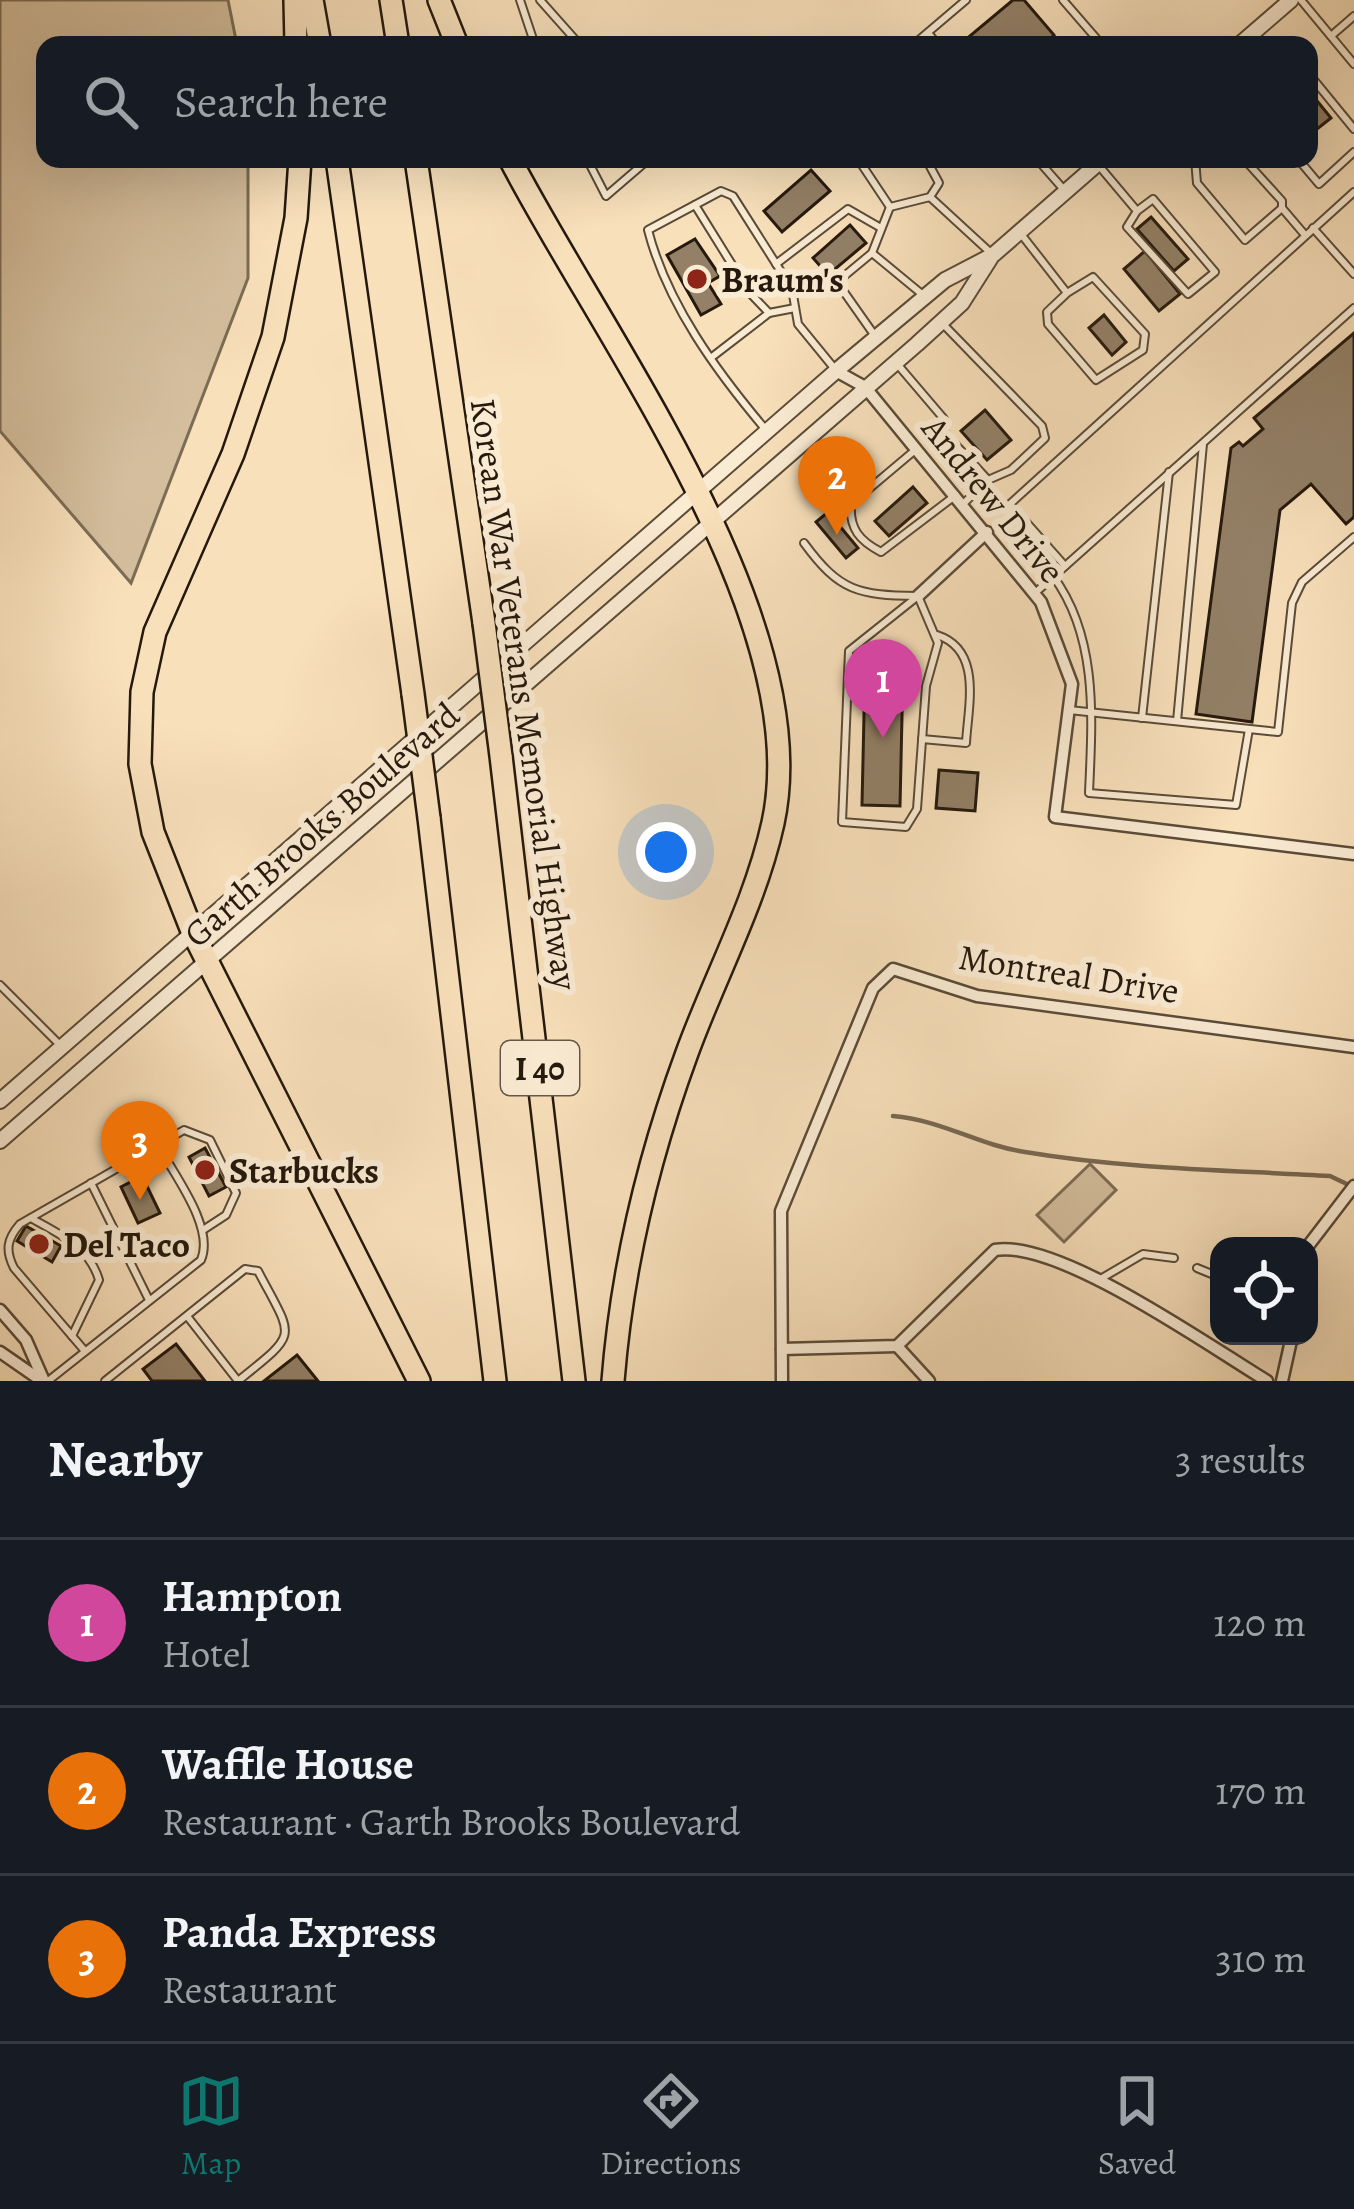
<!DOCTYPE html>
<html lang="en">
<head>
<meta charset="utf-8">
<style>
	:root { --surface:#171b24; --page:#242831; --text:#f1f3f6; --muted:#9ea1a6; --line:#363941; --accent:#0f766e }
	body { margin:0; font-family:Alegreya,serif; background:var(--page); color:var(--text) }
	.controls { position:absolute; right:36px; bottom:36px; display:grid; overflow:hidden; border-radius:24px; box-shadow:0 12px 48px #0002 }
	.controls button { width:108px; height:108px; display:grid; place-items:center; padding:0; border:0; border-bottom:3px solid var(--line); background:var(--surface); color:var(--text); font:60px sans-serif }
	.you { position:absolute; left:666px; top:852px; width:42px; height:42px; margin:-30px; border:9px solid #fff; border-radius:50%; background:#1a73e8; box-shadow:0 0 0 18px #1a73e833 }
	.badge { display:grid; place-items:center; width:78px; height:78px; border-radius:50%; background:var(--accent); color:#fff; font-size:39px; font-weight:700 }
	.pin { position:absolute; translate:-50% -99px; filter:drop-shadow(0 3px 6px #0008) }
	.pin::after { content:''; position:absolute; top:63px; width:42px; height:36px; background:inherit; clip-path:polygon(0 0,100% 0,50% 100%) }
	.list { margin:0; padding:0; list-style:none }
	h2 { display:flex; justify-content:space-between; align-items:center; height:156px; margin:0; padding:0 48px; font-size:51px }
	h2 small { font-size:39px; font-weight:400; color:var(--muted) }
	.list li { display:grid; grid-template-columns:78px 1fr auto; gap:36px; align-items:center; box-sizing:border-box; height:168px; padding:0 48px; border-top:3px solid var(--line) }
	.list b { display:block; font-size:45px; white-space:nowrap }
	.list p { margin:0; font-size:39px; white-space:nowrap; color:var(--muted) }
	.list em { font-size:39px; font-style:normal; color:var(--muted) }
	.icon { flex:none; width:66px; height:66px; fill:none; stroke:currentColor; stroke-width:2; stroke-linecap:round; stroke-linejoin:round }
	.map { position:relative; flex:none; width:1354px; height:1381px; overflow:hidden }
	.search { position:absolute; background:var(--surface); box-shadow:0 12px 48px #0002; left:36px; right:36px; top:36px; height:132px; display:flex; align-items:center; gap:30px; box-sizing:border-box; padding:0 42px; border-radius:24px; color:var(--muted); font-size:45px }
	.sheet { height:660px; background:var(--surface) }
	nav { display:flex; justify-content:space-around; align-items:center; box-sizing:border-box; height:168px; border-top:3px solid var(--line); background:var(--surface); font-size:33px; color:var(--muted) }
	nav a { display:grid; justify-items:center; gap:6px }
	nav .on { color:var(--accent) }
	.map>svg:first-child { display:block }
	.green { fill:#d4be9d; stroke:#7c6c55; stroke-width:3 }
	.lines { fill:none; stroke-linecap:round; stroke-linejoin:round }
	.stream { stroke:#786852; stroke-width:4.5 }
	.building { fill:#938067; stroke:#25190d; stroke-width:3 }
	.service-casing { stroke:#5a4b38; stroke-width:10 }
	.minor-casing { stroke:#5a4b38; stroke-width:15 }
	.tertiary-casing { stroke:#5a4b38; stroke-width:18 }
	.motorway-casing { stroke:#25190d; stroke-width:26 }
	.service { stroke:#faebd3; stroke-width:6 }
	.minor { stroke:#faebd3; stroke-width:10 }
	.tertiary { stroke:#faebd3; stroke-width:14 }
	.motorway { stroke:#f8e0bb; stroke-width:21 }
	.motorway-bridge-casing { stroke:#25190d; stroke-width:26; stroke-linecap:butt }
	.motorway-bridge { stroke:#f8e0bb; stroke-width:21 }
	.poi-dot { fill:#8f2418; stroke:#faebd3; stroke-width:4.5 }
	.labels { text-anchor:middle; stroke-width:12; stroke-linejoin:round; paint-order:stroke }
	.shield { fill:#faebd3; stroke:#655848; stroke-width:3 }
	.shield-label { font-size:33px; font-weight:bold; fill:#25190d }
	.poi-label { font-size:36px; font-weight:bold; fill:#25190d; stroke:#faebd3; text-anchor:start }
	.street-label { font-size:36px; fill:#25190d; stroke:#faebd3 }
</style>
</head>
<body>
<div class="map">
<svg width="1354" height="1381" viewBox="0 0 1354 1381">
	<rect width="100%" height="100%" fill="#f8e0bb"/>
	<filter id="stains"><feTurbulence type="fractalNoise" baseFrequency=".00167" numOctaves="4"/><feColorMatrix values="0 0 0 0 .2 0 0 0 0 .09 0 0 0 0 .02 0 0 0 .5 -.17"/></filter>
	<radialGradient id="worn" r=".72"><stop offset=".6" stop-color="#630" stop-opacity="0"/><stop offset="1" stop-color="#630" stop-opacity=".3"/></radialGradient>
	<!-- green -->
	<g class="green">
		<path d="M0,0H228L237,45H45V159H248V278L131,583L0,431Z"/>
		<path d="M1090,1164L1116,1190L1064,1242L1037,1215Z"/>
	</g>
	<g class="lines">
		<!-- stream -->
		<path class="stream" d="M893,1116C942,1120 978,1145 1025,1152C1127,1169 1227,1170 1330,1176L1351,1186"/>
	</g>
	<!-- building -->
	<g class="building">
		<path d="M1013,0H1024L1054,35L1043,45H970L965,40Z"/>
		<path d="M1309,91L1331,118L1312,133L1309,130Z"/>
		<path d="M811,170L830,191L782,232L764,211Z"/>
		<path d="M1151,217L1188,259L1174,271L1137,229Z"/>
		<path d="M850,225L866,243L828,275L813,258Z"/>
		<path d="M695,239L720,276L708,283L721,304L701,315L667,255Z"/>
		<path d="M1145,251L1180,294L1159,311L1124,269Z"/>
		<path d="M1104,315L1126,342L1112,355L1089,328Z"/>
		<path d="M1354,333V517L1346,524L1311,484L1280,510L1252,722L1196,714L1231,448L1239,442L1243,446L1263,429L1254,418Z"/>
		<path d="M985,410L1011,440L987,460L961,431Z"/>
		<path d="M913,487L927,503L889,536L875,521Z"/>
		<path d="M828,512L858,548L846,558L816,522Z"/>
		<path d="M865,670L903,671L900,806L862,805Z"/>
		<path d="M939,770L978,773L975,811L936,808Z"/>
		<path d="M205,1148L226,1187L209,1196L189,1157Z"/>
		<path d="M142,1176L160,1213L138,1223L121,1187Z"/>
		<path d="M26,1226L61,1246L52,1262L17,1241Z"/>
		<path d="M176,1344L205,1381H152L143,1369Z"/>
		<path d="M297,1355L318,1381H264Z"/>
	</g>
	<g class="lines">
		<defs>
			<g id="service">
				<path d="M520,0L535,45"/>
				<path d="M540,0L580,45"/>
				<path d="M1063,0L1102,45"/>
				<path d="M1301,0L1354,64"/>
				<path d="M928,33L938,45"/>
				<path d="M1331,36L1354,16"/>
				<path d="M913,45L966,0"/>
				<path d="M1309,74L1354,129"/>
				<path d="M587,159L606,196L649,159"/>
				<path d="M858,159L890,207L930,197L939,183L926,159"/>
				<path d="M1037,159L1065,191"/>
				<path d="M1195,159L1197,183L1245,240L1282,208V201L1244,159"/>
				<path d="M1298,159L1319,184L1354,152"/>
				<path d="M1100,167L1137,211L1127,227L1188,294L1215,272L1153,199L1137,211"/>
				<path d="M930,197L993,255"/>
				<path d="M695,205L749,292L769,313L795,308"/>
				<path d="M890,207L872,253L923,295"/>
				<path d="M1282,208L1305,235"/>
				<path d="M1313,228L1354,274"/>
				<path d="M1021,234L1067,293L1047,312L1048,324L1096,380L1143,350L1145,334L1093,277L1067,293"/>
				<path d="M872,253L837,282L875,336"/>
				<path d="M776,264L848,209L881,228"/>
				<path d="M941,322L1042,426L1045,438L1011,470L988,480"/>
				<path d="M712,357L769,313"/>
				<path d="M898,365L944,419L942,430L988,480L963,504"/>
				<path d="M766,430C717,372 667,304 648,230L721,191L733,196L792,289L798,324L834,368"/>
				<path d="M914,451L851,504C849,529 860,541 881,552L956,495"/>
				<path d="M804,543C840,592 858,595 918,596"/>
				<path d="M1065,566L1010,504L1354,192"/>
				<path d="M1053,576C1099,638 1092,721 1089,793L1236,805L1249,729"/>
				<path d="M1035,593L1354,308"/>
				<path d="M918,596L938,643L926,686L917,809L906,827L842,822L849,651Z"/>
				<path d="M1069,710L1278,732L1292,603L1302,582L1354,537"/>
				<path d="M1142,718L1169,472"/>
				<path d="M1177,721L1203,444"/>
				<path d="M922,739L966,743C968,706 983,650 937,635"/>
				<path d="M0,985L61,1046"/>
				<path d="M158,1145L184,1130L210,1140L236,1193L226,1215L203,1230"/>
				<path d="M91,1183L149,1300"/>
				<path d="M31,1218C60,1235 89,1246 99,1280L72,1336"/>
				<path d="M1197,1268L1219,1277"/>
				<path d="M1097,1281L1143,1254L1174,1258"/>
				<path d="M187,1316L238,1381"/>
				<path d="M48,1381L201,1260C215,1227 174,1175 158,1145L20,1224C7,1239 5,1250 14,1268L84,1350"/>
				<path d="M105,1381L245,1269L258,1271C294,1340 300,1331 238,1381"/>
			</g>
			<g id="minor">
				<path d="M836,371L865,387L1041,602L1072,684L1055,817L1354,854"/>
				<path d="M918,596L987,532"/>
				<path d="M1308,1246L1354,1186"/>
				<path d="M0,1310L26,1340L44,1381"/>
				<path d="M897,1346L929,1381"/>
				<path d="M782,1349L897,1346L995,1250C1058,1239 1209,1346 1267,1381"/>
				<path d="M0,1352L42,1381"/>
				<path d="M782,1381L781,1211L873,988L893,969L977,996L1354,1047"/>
				<path d="M1282,1381L1292,1336"/>
			</g>
			<g id="tertiary">
				<path d="M1239,45L1291,0"/>
				<path d="M0,1101L836,371L945,280L993,255L1103,159"/>
				<path d="M0,1141L917,344L962,303L990,259"/>
			</g>
			<g id="motorway">
				<path d="M295,0L296,45"/>
				<path d="M312,0L320,45"/>
				<path d="M391,0L398,45"/>
				<path d="M439,0L457,45"/>
				<path d="M300,159L296,218L273,337L233,454L155,632L142,692L140,764L153,832L192,931L419,1381"/>
				<path d="M337,159L413,694"/>
				<path d="M416,159L484,623"/>
				<path d="M510,159C602,337 817,620 773,823C755,904 715,976 687,1053C648,1159 622,1268 613,1381"/>
				<path d="M501,756L574,1381"/>
				<path d="M429,818L495,1381"/>
			</g>
		</defs>
		<!-- service casing -->
		<use href="#service" class="service-casing"/>
		<!-- minor casing -->
		<use href="#minor" class="minor-casing"/>
		<!-- tertiary casing -->
		<use href="#tertiary" class="tertiary-casing"/>
		<!-- motorway casing -->
		<use href="#motorway" class="motorway-casing"/>
		<!-- service -->
		<use href="#service" class="service"/>
		<!-- minor -->
		<use href="#minor" class="minor"/>
		<!-- tertiary -->
		<use href="#tertiary" class="tertiary"/>
		<!-- motorway -->
		<use href="#motorway" class="motorway"/>
		<defs>
			<g id="motorway-bridge">
				<path d="M484,623L501,756"/>
				<path d="M413,694L429,818"/>
			</g>
		</defs>
		<!-- motorway-bridge casing -->
		<use href="#motorway-bridge" class="motorway-bridge-casing"/>
		<!-- motorway-bridge -->
		<use href="#motorway-bridge" class="motorway-bridge"/>
	</g>
	<!-- markers -->
	<g class="poi-dot">
		<circle cx="697" cy="279" r="12"/>
		<circle cx="205" cy="1170" r="12"/>
		<circle cx="39" cy="1244" r="12"/>
	</g>
	<g class="labels">
		<!-- shield labels -->
		<rect class="shield" x="501" y="1041" width="78" height="54" rx="9"/>
		<g class="shield-label">
			<text x="540" y="1080">I 40</text>
		</g>
		<!-- poi labels -->
		<g class="poi-label">
			<text x="721" y="292">Braum's</text>
			<text x="229" y="1183">Starbucks</text>
			<text x="63" y="1257">Del Taco</text>
		</g>
		<!-- street labels -->
		<g class="street-label">
			<text transform="translate(994 499) rotate(51)" y="13">Andrew Drive</text>
			<text transform="translate(525 694) rotate(82)" y="13">Korean War Veterans Memorial Highway</text>
			<text transform="translate(321 824) rotate(-41)" y="13">Garth Brooks Boulevard</text>
			<text transform="translate(1069 973) rotate(9)" y="13">Montreal Drive</text>
		</g>
	</g>
	<rect width="100%" height="100%" filter="url(#stains)"/>
	<rect width="100%" height="100%" fill="url(#worn)"/>
</svg>
<div class="controls">
<button><svg class="icon" aria-label="locate" viewBox="0 0 24 24"><circle cx="12" cy="12" r="6"/><path d="M12 2v4M12 18v4M2 12h4M18 12h4"/></svg></button>
</div>
<div class="you"></div>
<div class="pin badge" style="left:883px;top:738px;background:#d1479c">1</div>
<div class="pin badge" style="left:837px;top:535px;background:#e8710a">2</div>
<div class="pin badge" style="left:140px;top:1200px;background:#e8710a">3</div>
<div class="search"><svg class="icon" aria-label="search" viewBox="0 0 24 24"><circle cx="10" cy="10" r="6"/><path d="M15 15l6 6"/></svg>Search here</div>
</div>
<section class="sheet">
<h2>Nearby<small>3 results</small></h2>
<ul class="list">
<li><span class="badge" style="background:#d1479c">1</span><div><b>Hampton</b><p>Hotel</p></div><em>120 m</em></li>
<li><span class="badge" style="background:#e8710a">2</span><div><b>Waffle House</b><p>Restaurant · Garth Brooks Boulevard</p></div><em>170 m</em></li>
<li><span class="badge" style="background:#e8710a">3</span><div><b>Panda Express</b><p>Restaurant</p></div><em>310 m</em></li>
</ul>
</section>
<nav>
<a class="on"><svg class="icon" aria-label="map" viewBox="0 0 24 24"><path d="M3 6l6-2 6 2 6-2v14l-6 2-6-2-6 2zM9 4v14M15 6v14"/></svg>Map</a>
<a><svg class="icon" aria-label="directions" viewBox="0 0 24 24"><path d="M12 3l9 9-9 9-9-9zM9 14v-3h6M13 9l2 2-2 2"/></svg>Directions</a>
<a><svg class="icon" aria-label="saved" viewBox="0 0 24 24"><path d="M7 4h10v16l-5-4-5 4z"/></svg>Saved</a>
</nav>
</body>
</html>
